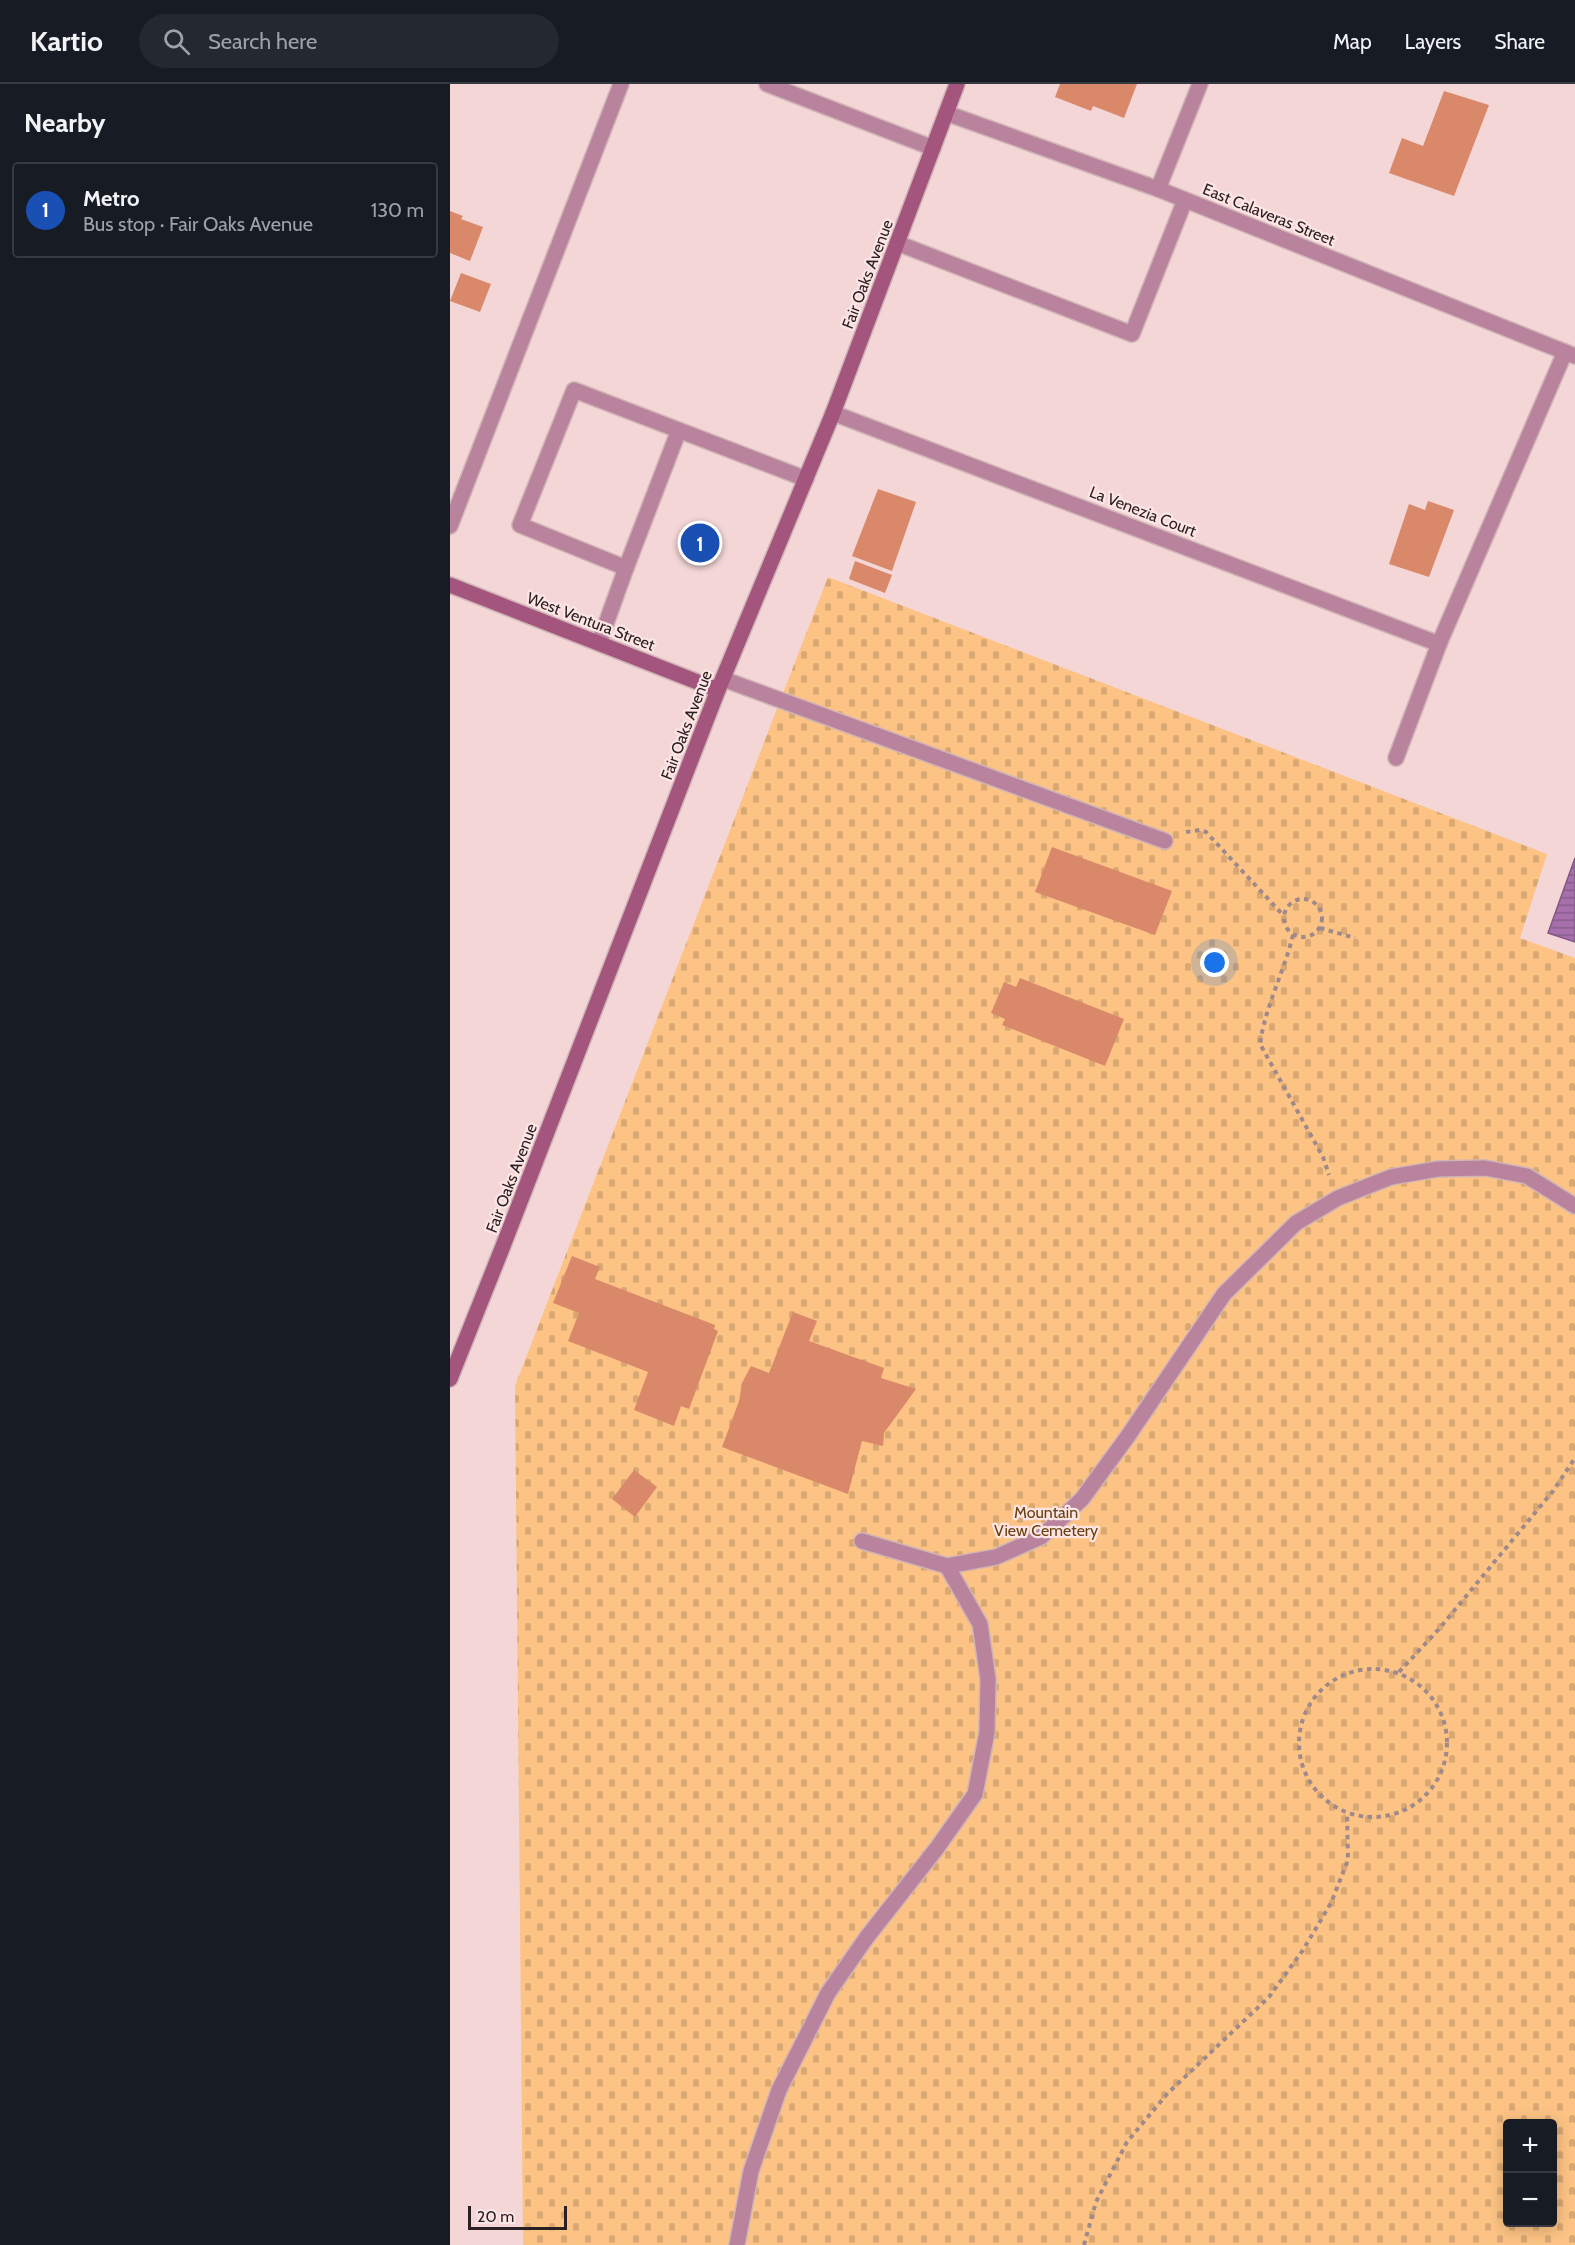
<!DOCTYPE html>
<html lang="en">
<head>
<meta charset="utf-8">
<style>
	:root { --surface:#171b24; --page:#242831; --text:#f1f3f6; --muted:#9ea1a6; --line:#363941; --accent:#0f782b }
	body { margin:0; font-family:Cabin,sans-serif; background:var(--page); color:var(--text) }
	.controls { position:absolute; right:18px; bottom:18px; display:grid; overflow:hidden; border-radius:6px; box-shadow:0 3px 15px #0003 }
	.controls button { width:54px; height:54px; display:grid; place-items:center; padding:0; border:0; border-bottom:2px solid var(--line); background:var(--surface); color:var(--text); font:30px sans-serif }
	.scale { position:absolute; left:18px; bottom:15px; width:99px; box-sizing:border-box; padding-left:6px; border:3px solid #2b2021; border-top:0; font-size:16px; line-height:21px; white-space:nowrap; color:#2b2021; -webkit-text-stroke:4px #fde5e6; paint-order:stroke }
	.you { position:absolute; left:765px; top:879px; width:21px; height:21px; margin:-15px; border:4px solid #fff; border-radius:50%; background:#1a73e8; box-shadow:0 0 0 9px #1a73e833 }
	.badge { display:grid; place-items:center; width:39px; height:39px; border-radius:50%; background:var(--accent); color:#fff; font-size:20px; font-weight:700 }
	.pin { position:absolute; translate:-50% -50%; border:3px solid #fff; box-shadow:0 2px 6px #0006 }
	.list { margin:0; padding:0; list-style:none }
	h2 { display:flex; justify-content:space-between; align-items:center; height:78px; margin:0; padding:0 24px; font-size:26px }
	h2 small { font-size:20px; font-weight:400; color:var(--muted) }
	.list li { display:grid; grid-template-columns:39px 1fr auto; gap:18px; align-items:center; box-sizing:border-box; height:96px; margin:0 12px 12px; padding:0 12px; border:2px solid var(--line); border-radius:6px }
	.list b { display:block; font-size:22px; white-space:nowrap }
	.list p { margin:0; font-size:20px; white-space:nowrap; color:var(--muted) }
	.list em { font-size:20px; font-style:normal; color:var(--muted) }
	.icon { flex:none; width:33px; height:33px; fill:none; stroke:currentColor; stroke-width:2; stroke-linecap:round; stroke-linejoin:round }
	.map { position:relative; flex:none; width:1125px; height:2161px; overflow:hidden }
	header { display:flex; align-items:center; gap:36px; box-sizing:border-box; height:84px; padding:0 30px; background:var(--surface); border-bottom:2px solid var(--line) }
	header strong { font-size:28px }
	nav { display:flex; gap:33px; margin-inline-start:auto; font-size:21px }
	.search { width:420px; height:54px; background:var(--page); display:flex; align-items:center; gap:15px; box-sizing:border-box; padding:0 21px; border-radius:33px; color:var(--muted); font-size:22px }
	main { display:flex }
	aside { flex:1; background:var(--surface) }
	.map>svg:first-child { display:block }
	.cemetery { fill:url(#cemetery-stones); fill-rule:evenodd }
	.water { fill:url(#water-rules); stroke:#825883; stroke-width:1.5 }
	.building { fill:#d9896a }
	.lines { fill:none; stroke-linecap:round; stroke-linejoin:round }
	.lane-casing { stroke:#d0b5b6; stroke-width:18 }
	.street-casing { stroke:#d0b5b6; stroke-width:18 }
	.secondary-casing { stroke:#d0b5b6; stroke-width:18 }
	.path { stroke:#9f898a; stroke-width:4; stroke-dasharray:4.5 4.5; stroke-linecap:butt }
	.lane { stroke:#ba839d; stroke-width:15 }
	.street { stroke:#ba839d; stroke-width:15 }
	.secondary { stroke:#a4557d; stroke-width:15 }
	.labels { text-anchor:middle; stroke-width:4.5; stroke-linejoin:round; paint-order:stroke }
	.street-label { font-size:16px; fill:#2b2021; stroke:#fde5e6 }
	.park-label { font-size:16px; fill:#68410e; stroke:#fde5e6 }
</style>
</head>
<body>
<header>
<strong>Kartio</strong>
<div class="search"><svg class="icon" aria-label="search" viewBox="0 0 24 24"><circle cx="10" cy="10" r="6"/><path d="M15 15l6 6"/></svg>Search here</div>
<nav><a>Map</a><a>Layers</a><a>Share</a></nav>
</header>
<main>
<aside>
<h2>Nearby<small></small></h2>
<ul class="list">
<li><span class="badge" style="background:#1a4fb4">1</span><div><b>Metro</b><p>Bus stop · Fair Oaks Avenue</p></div><em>130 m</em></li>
</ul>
</aside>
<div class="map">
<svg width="1125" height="2161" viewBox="0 0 1125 2161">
	<defs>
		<pattern id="cemetery-stones" width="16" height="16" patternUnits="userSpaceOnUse" patternTransform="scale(1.5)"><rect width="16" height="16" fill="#fcc384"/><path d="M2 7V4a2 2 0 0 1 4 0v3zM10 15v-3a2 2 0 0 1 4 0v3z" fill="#d8a772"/></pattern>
		<pattern id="water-rules" width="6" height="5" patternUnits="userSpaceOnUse" patternTransform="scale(1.5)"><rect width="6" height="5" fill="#a770ad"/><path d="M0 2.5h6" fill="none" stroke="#885c8c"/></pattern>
	</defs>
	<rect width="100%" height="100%" fill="#f4d6d7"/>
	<!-- cemetery -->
	<path class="cemetery" d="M378,493L1097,770L1070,854L1125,874V2161H73L65,1302ZM1058,2040H1102V2138H1058Z"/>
	<!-- water -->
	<path class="water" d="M1125,774V858L1098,849Z"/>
	<!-- building -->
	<g class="building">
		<path d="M610,0H687L674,34L643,22L641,27L605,13Z"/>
		<path d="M994,7L1039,21L1004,112L939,89L952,54L973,62Z"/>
		<path d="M0,127L13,132L11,135L33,143L20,177L0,169Z"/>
		<path d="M11,189L41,200L30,228L0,217Z"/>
		<path d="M428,405L466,418L442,487L402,472Z"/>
		<path d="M978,417L1004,426L979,493L939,480L959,420L975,426Z"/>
		<path d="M405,477L442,491L435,509L399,495Z"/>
		<path d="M602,763L722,807L705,851L585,808Z"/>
		<path d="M570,894L674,935L655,982L552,941L555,935L541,929L554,898L566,903Z"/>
		<path d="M122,1172L150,1183L145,1195L265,1241L264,1245L268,1247L239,1325L231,1322L224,1342L184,1326L198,1288L118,1257L129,1229L103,1219Z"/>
		<path d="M343,1228L367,1237L359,1257L434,1284L431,1294L466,1305L434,1349L433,1362L412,1357L398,1410L272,1363L289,1317L292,1299L301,1282L319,1289Z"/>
		<path d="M184,1386L207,1403L185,1433L162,1415Z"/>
	</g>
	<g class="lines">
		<defs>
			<g id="lane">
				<path d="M317,0L483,64"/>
				<path d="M708,105L750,0"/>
				<path d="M447,159L682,250L735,116"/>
				<path d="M229,346L176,484L70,441L124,306L356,395"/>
				<path d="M0,442L171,0"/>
				<path d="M149,559L176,484"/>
				<path d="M273,595L715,757"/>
				<path d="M412,1457L497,1482L546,1473L591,1453L632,1415L678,1352L774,1210L846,1139L888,1114L941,1093L988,1085L1035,1084L1077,1092L1125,1122"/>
				<path d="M287,2161L301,2087L329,2006L378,1909L417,1853L487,1764L525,1710L537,1648L538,1595L530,1540L497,1482"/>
			</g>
			<g id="street">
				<path d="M496,29L708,105L1125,272"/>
				<path d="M383,329L989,560"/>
				<path d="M946,674L989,560L1115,268"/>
			</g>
			<g id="secondary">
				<path d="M0,501L268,606"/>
				<path d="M0,1295L53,1162L268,606L383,329L507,0"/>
			</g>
		</defs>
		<!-- lane casing -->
		<use href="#lane" class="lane-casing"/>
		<!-- street casing -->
		<use href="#street" class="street-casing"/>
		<!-- secondary casing -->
		<use href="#secondary" class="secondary-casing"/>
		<!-- path -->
		<g class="path">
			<path d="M736,748L750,746L756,748L834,832"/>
			<circle cx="853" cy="834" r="19"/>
			<path d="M870,844L905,854"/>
			<path d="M843,851C834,888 815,923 810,960L873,1073L879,1091"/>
			<circle cx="923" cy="1659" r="74"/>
			<path d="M949,1588L989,1545L1103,1407L1125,1374"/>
			<path d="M634,2161L646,2118L677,2058L717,2010L819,1913L853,1866L881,1819L898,1776L897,1729"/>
		</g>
		<!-- lane -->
		<use href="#lane" class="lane"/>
		<!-- street -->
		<use href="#street" class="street"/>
		<!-- secondary -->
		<use href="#secondary" class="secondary"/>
	</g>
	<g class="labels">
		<!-- street labels -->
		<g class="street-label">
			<text transform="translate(819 130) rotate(22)" y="6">East Calaveras Street</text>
			<text transform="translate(417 190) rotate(-69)" y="6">Fair Oaks Avenue</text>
			<text transform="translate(693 427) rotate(21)" y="6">La Venezia Court</text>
			<text transform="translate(141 537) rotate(21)" y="6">West Ventura Street</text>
			<text transform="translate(236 641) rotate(-69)" y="6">Fair Oaks Avenue</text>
			<text transform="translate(61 1094) rotate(-69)" y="6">Fair Oaks Avenue</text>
		</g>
		<!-- park labels -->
		<g class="park-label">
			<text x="596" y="1434">Mountain<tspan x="596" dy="18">View Cemetery</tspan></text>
		</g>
	</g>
</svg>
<div class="controls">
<button>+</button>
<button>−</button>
</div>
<div class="scale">20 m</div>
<div class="you"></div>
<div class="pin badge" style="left:250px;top:459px;background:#1a4fb4">1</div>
</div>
</main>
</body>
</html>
